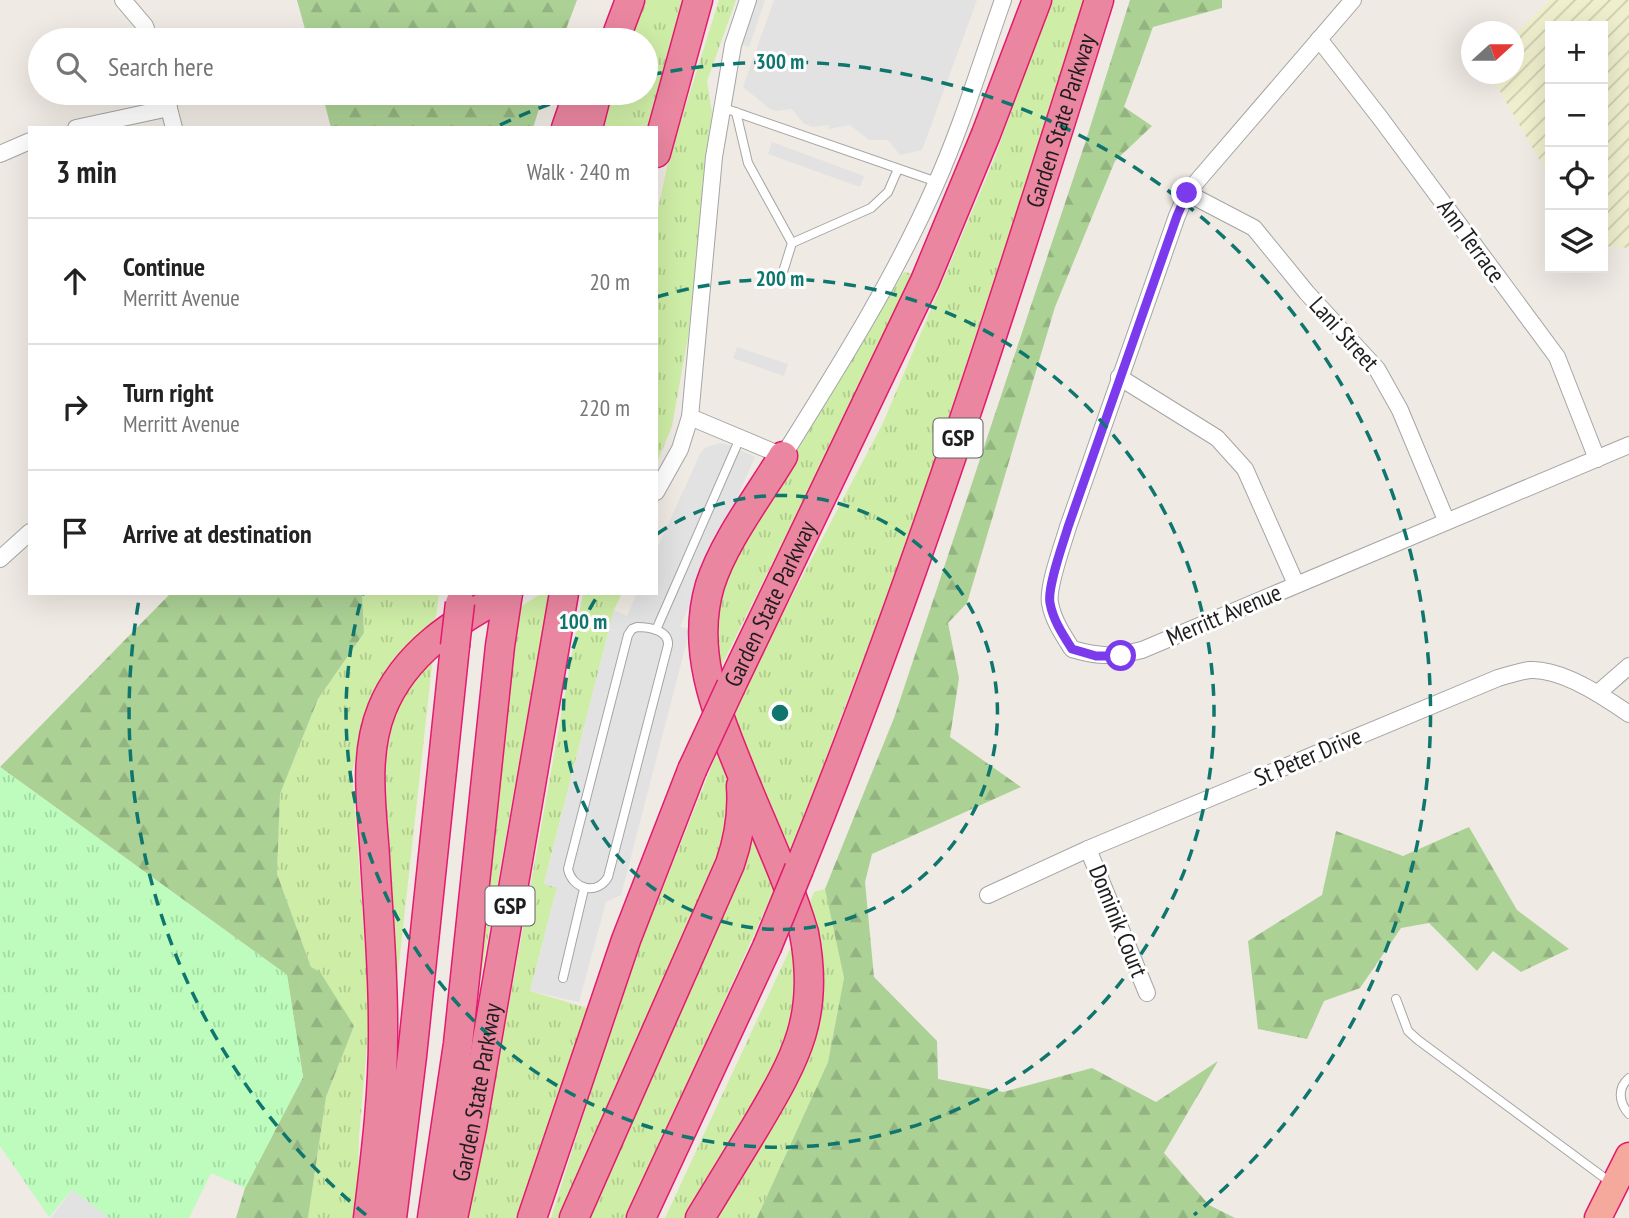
<!DOCTYPE html>
<html lang="en">
<head>
<meta charset="utf-8">
<style>
	:root { --surface:#fff; --page:#f6f6f6; --text:#222; --muted:#767676; --line:#e0e0e0 }
	body { margin:0; font-family:"PT Sans Narrow",sans-serif; background:var(--page); color:var(--text) }
	.controls { position:absolute; right:21px; top:21px; display:grid; overflow:hidden; border-radius:0px; box-shadow:0 7px 28px #0002 }
	.controls button { width:63px; height:63px; display:grid; place-items:center; padding:0; border:0; border-bottom:2px solid var(--line); background:var(--surface); color:var(--text); font:35px sans-serif }
	.compass { position:absolute; left:1461px; top:21px; width:63px; height:63px; border-radius:50%; background:var(--surface); box-shadow:0 7px 28px #0002; rotate:69deg }
	.stop { position:absolute; width:21px; height:21px; margin:-16px; border:5px solid #7c3aed; border-radius:50%; background:#fff }
	.stop.end { background:#7c3aed; border-color:#fff; box-shadow:0 2px 7px #0008 }
	.list { margin:0; padding:0; list-style:none }
	h2 { display:flex; justify-content:space-between; align-items:center; height:91px; margin:0; padding:0 28px; font-size:30px }
	h2 small { font-size:23px; font-weight:400; color:var(--muted) }
	.list li { display:grid; grid-template-columns:46px 1fr auto; gap:21px; align-items:center; box-sizing:border-box; height:126px; padding:0 28px; border-top:2px solid var(--line) }
	.list b { display:block; font-size:26px; white-space:nowrap }
	.list p { margin:0; font-size:23px; white-space:nowrap; color:var(--muted) }
	.list em { font-size:23px; font-style:normal; color:var(--muted) }
	.icon { flex:none; width:38px; height:38px; fill:none; stroke:currentColor; stroke-width:2; stroke-linecap:round; stroke-linejoin:round }
	.map { position:relative; flex:none; width:1629px; height:1218px; overflow:hidden }
	.search { position:absolute; background:var(--surface); box-shadow:0 7px 28px #0002; left:28px; top:28px; width:630px; height:77px; display:flex; align-items:center; gap:18px; box-sizing:border-box; padding:0 24px; border-radius:38px; color:var(--muted); font-size:26px }
	.panel { position:absolute; background:var(--surface); box-shadow:0 7px 28px #0002; left:28px; top:126px; width:630px; height:469px; border-radius:0px }
	.map>svg:first-child { display:block }
	.farmland { fill:url(#farmland-furrows) }
	.grass { fill:url(#grass-tufts) }
	.forest { fill:url(#forest-firs) }
	.park { fill:url(#park-tufts) }
	.parking { fill:#e2e2e2 }
	.lines { fill:none; stroke-linecap:round; stroke-linejoin:round }
	.service-casing { stroke:#a5a5a5; stroke-width:10 }
	.minor-casing { stroke:#a5a5a5; stroke-width:18 }
	.trunk-casing { stroke:#e31a6f; stroke-width:29 }
	.motorway-casing { stroke:#e31a6f; stroke-width:31 }
	.service { stroke:#fff; stroke-width:8 }
	.minor { stroke:#fff; stroke-width:16 }
	.trunk { stroke:#f5a89c; stroke-width:26 }
	.motorway { stroke:#eb86a1; stroke-width:28 }
	.motorway-bridge-casing { stroke:#e31a6f; stroke-width:31; stroke-linecap:butt }
	.motorway-bridge { stroke:#eb86a1; stroke-width:28 }
	.route { stroke:#7c3aed; stroke-width:9 }
	.ring { fill:none; stroke:#0f766e; stroke-width:3.5; stroke-dasharray:12 9 }
	.labels { text-anchor:middle; stroke-width:6; stroke-linejoin:round; paint-order:stroke }
	.shield { fill:#fff; stroke:#626262; stroke-width:2 }
	.shield-label { font-size:23px; font-weight:bold; fill:#1e1e1e }
	.street-label { font-size:24px; fill:#1e1e1e; stroke:#fff }
	.centre { fill:#0f766e; stroke:#fff; stroke-width:3.5 }
	.ring-label { font-size:21px; text-anchor:middle; font-weight:bold; fill:#0f766e; stroke:#fff; stroke-width:6; stroke-linejoin:round; paint-order:stroke }
</style>
</head>
<body>
<div class="map">
<svg width="1629" height="1218" viewBox="0 0 1629 1218">
	<defs>
		<pattern id="farmland-furrows" width="10" height="10" patternUnits="userSpaceOnUse" patternTransform="scale(1.75)"><rect width="10" height="10" fill="#efefcd"/><path d="M-1 1l2-2M0 10L10 0M9 11l2-2" fill="none" stroke="#ccccb0"/></pattern>
		<pattern id="grass-tufts" width="24" height="20" patternUnits="userSpaceOnUse" patternTransform="scale(1.75)"><rect width="24" height="20" fill="#ceeda6"/><path d="M3 7l-1-3M5 7V3M7 7l1-3M15 17l-1-3M17 17v-4M19 17l1-3" fill="none" stroke="#b0cb8e"/></pattern>
		<pattern id="forest-firs" width="22" height="20" patternUnits="userSpaceOnUse" patternTransform="scale(1.75)"><rect width="22" height="20" fill="#abd195"/><path d="M5 1l3.5 6h-7zM16 11l3.5 6h-7z" fill="#93b380"/></pattern>
		<pattern id="park-tufts" width="24" height="20" patternUnits="userSpaceOnUse" patternTransform="scale(1.75)"><rect width="24" height="20" fill="#bdfcbd"/><path d="M3 7l-1-3M5 7V3M7 7l1-3M15 17l-1-3M17 17v-4M19 17l1-3" fill="none" stroke="#a2d8a2"/></pattern>
	</defs>
	<rect width="100%" height="100%" fill="#efeae3"/>
	<!-- farmland -->
	<path class="farmland" d="M1550,0H1629V248L1603,246V26H1550V178L1490,74H1514V34Z"/>
	<!-- grass -->
	<g class="grass">
		<path d="M644,0H682L649,128H598L610,93H646V40H629Z"/>
		<path d="M719,0H736L707,81L712,112L688,337L672,426L656,465V219L668,162Z"/>
		<path d="M1051,0H1086L890,596C850,683 823,775 785,863L729,727L769,640L883,423L995,157Z"/>
		<path d="M904,272L915,274L715,679V597L734,553Z"/>
		<path d="M362,593H439L436,617L372,700L352,772L370,1011L359,1137L357,1218H308L326,1097L354,1026L311,967L277,874L280,794L318,699L364,633Z"/>
		<path d="M542,593H549L465,1068L517,609Z"/>
		<path d="M583,593H622L614,610L544,883L557,887L530,991L587,1008L519,1218H468L508,1011Z"/>
		<path d="M434,647L390,1045L375,771L390,705Z"/>
		<path d="M721,743L731,768L727,852L566,1218H551L626,980Z"/>
		<path d="M753,837L778,881L627,1218H584Z"/>
		<path d="M825,889L844,978L828,1062L757,1218H710L788,1090L805,913L814,892Z"/>
		<path d="M797,934L805,965L783,1070L693,1218H665Z"/>
	</g>
	<!-- forest -->
	<g class="forest">
		<path d="M297,0H577L562,40H308Z"/>
		<path d="M1130,0H1222V8L1153,27L1124,107L1152,126L1115,161L1055,307L967,603L948,623L959,678L950,737L1021,787L872,854L865,882L874,977L937,1041L938,1079L1003,1092L1092,1068L1156,1102L1218,1061L1164,1153L1209,1205L1235,1218H757L828,1062L844,978L825,889L894,718L1086,140Z"/>
		<path d="M322,93H544L533,128H331Z"/>
		<path d="M171,593H362L364,633L318,699L280,794L277,874L311,967L320,972L354,1026L326,1097L308,1218H236L245,1188L303,1077L287,975L0,767Z"/>
		<path d="M1469,827L1517,910L1569,949L1521,972L1493,951L1477,971L1429,923L1401,928L1360,988L1324,1001L1307,1039L1258,1029L1248,941L1322,895L1336,831L1403,856Z"/>
	</g>
	<!-- park -->
	<path class="park" d="M0,767L287,975L303,1077L245,1188L211,1173L189,1218H109L72,1190L49,1217L0,1146Z"/>
	<!-- parking -->
	<g class="parking">
		<path d="M755,0H765L749,47L740,44Z"/>
		<path d="M774,0H977L922,150L900,155L888,140H869L850,125L828,129L829,125L812,127L803,123L792,109L776,111L770,109L743,87Z"/>
		<path d="M772,142L864,176L860,187L768,154Z"/>
		<path d="M737,347L788,364L784,376L733,358Z"/>
		<path d="M721,443L732,446L755,457L680,627L690,629L621,895L606,902L579,1002L530,991L557,888L544,884L614,610L627,616L637,593H656V551L701,452L707,447Z"/>
		<path d="M72,1190L109,1218H51Z"/>
	</g>
	<g class="lines">
		<defs>
			<g id="service">
				<path d="M721,107L937,182"/>
				<path d="M736,112L748,163L792,243L782,275"/>
				<path d="M792,243L871,208L888,192L898,169"/>
				<path d="M637,627C649,627 669,630 668,645L608,877C597,896 572,889 568,869L628,635L632,629Z"/>
				<path d="M656,630L740,438"/>
				<path d="M563,978L584,889"/>
				<path d="M1396,999L1408,1031L1418,1040L1610,1182"/>
				<path d="M1629,1078C1617,1088 1619,1103 1629,1114"/>
			</g>
			<g id="minor">
				<path d="M123,0L145,26L150,40"/>
				<path d="M1353,0L1187,193L1177,216L1068,527C1063,544 1047,587 1050,603C1053,620 1063,635 1072,649C1099,657 1114,657 1142,650L1629,445"/>
				<path d="M1319,39L1381,119L1557,357L1597,459"/>
				<path d="M165,93L174,128"/>
				<path d="M76,128L169,108"/>
				<path d="M0,154L30,141"/>
				<path d="M1187,193L1254,228L1307,293L1377,369L1400,410L1446,520"/>
				<path d="M1119,377L1217,438L1245,469L1296,584"/>
				<path d="M690,417L783,456C838,368 893,281 935,186C962,126 981,62 1003,0"/>
				<path d="M656,492L680,449L690,417L714,157L733,45L748,0"/>
				<path d="M0,559L30,532"/>
				<path d="M1598,693L1629,666"/>
				<path d="M1088,849L1147,993"/>
				<path d="M988,895L1088,849L1498,678C1509,675 1520,671 1530,670C1561,668 1605,697 1629,714"/>
			</g>
			<path id="trunk" d="M1598,1218L1629,1156"/>
			<g id="motorway">
				<path d="M615,40L630,0"/>
				<path d="M566,128L578,93"/>
				<path d="M588,128L597,93"/>
				<path d="M656,153L698,0"/>
				<path id="s1" d="M731,686L925,281L986,134L1037,0"/>
				<path id="s2" d="M799,869C914,585 1008,292 1099,0"/>
				<path d="M368,1218C376,1153 384,1088 383,1022C383,967 378,912 375,857C372,808 363,756 382,709C405,652 456,621 508,593"/>
				<path d="M392,1218L412,1056L455,646"/>
				<path d="M432,1218L458,1044L500,646L508,593"/>
				<path id="s3" d="M453,1218L472,1127L564,593"/>
				<path d="M532,1218L626,940L692,770"/>
				<path d="M574,1218L730,864C739,838 743,813 741,786"/>
				<path d="M641,1218L767,947"/>
				<path d="M700,1218C719,1187 738,1156 756,1126C797,1057 820,1015 804,933C788,879 763,827 742,775C718,715 690,652 710,585C724,541 759,496 783,456"/>
			</g>
		</defs>
		<!-- service casing -->
		<use href="#service" class="service-casing"/>
		<!-- minor casing -->
		<use href="#minor" class="minor-casing"/>
		<!-- trunk casing -->
		<use href="#trunk" class="trunk-casing"/>
		<!-- motorway casing -->
		<use href="#motorway" class="motorway-casing"/>
		<!-- service -->
		<use href="#service" class="service"/>
		<!-- minor -->
		<use href="#minor" class="minor"/>
		<!-- trunk -->
		<use href="#trunk" class="trunk"/>
		<!-- motorway -->
		<use href="#motorway" class="motorway"/>
		<defs>
			<g id="motorway-bridge">
				<path d="M455,646L460,603"/>
				<path d="M692,770L731,686"/>
				<path d="M767,947L799,869"/>
			</g>
		</defs>
		<!-- motorway-bridge casing -->
		<use href="#motorway-bridge" class="motorway-bridge-casing"/>
		<!-- motorway-bridge -->
		<use href="#motorway-bridge" class="motorway-bridge"/>
	</g>
	<g class="lines">
		<!-- route -->
		<path class="route" d="M1121,656H1096L1072,649C1063,635 1053,620 1050,603C1047,587 1063,544 1068,527L1177,216L1187,193"/>
	</g>
	<!-- distance rings -->
	<g class="ring">
		<path d="M657 534A217 217 0 1 1 598 595"/>
		<path d="M657 297A434 434 0 1 1 363 593"/>
		<path d="M366 1215A651 651 0 0 1 140 594M500 125A651 651 0 0 1 579 94M650 75A651 651 0 0 1 1194 1215"/>
	</g>
	<g class="labels">
		<!-- shield labels -->
		<g class="shield">
			<rect x="933.5" y="418.5" width="49" height="39" rx="5"/>
			<rect x="485.5" y="886.5" width="49" height="39" rx="5"/>
		</g>
		<g class="shield-label">
			<text x="958" y="446">GSP</text>
			<text x="510" y="914">GSP</text>
		</g>
		<!-- street labels -->
		<g class="street-label">
			<text dy="8" stroke="none"><textPath href="#s2" startOffset="793">Garden State Parkway</textPath></text>
			<text transform="translate(1471 241) rotate(54)" y="8">Ann Terrace</text>
			<text transform="translate(1344 334) rotate(48)" y="8">Lani Street</text>
			<text dy="8" stroke="none"><textPath href="#s1" startOffset="91">Garden State Parkway</textPath></text>
			<text transform="translate(1224 615) rotate(-23)" y="8">Merritt Avenue</text>
			<text transform="translate(1308 757) rotate(-23)" y="8">St Peter Drive</text>
			<text transform="translate(1118 921) rotate(68)" y="8">Dominik Court</text>
			<text dy="8" stroke="none"><textPath href="#s3" startOffset="128">Garden State Parkway</textPath></text>
		</g>
	</g>
	<circle cx="780" cy="713" r="10" class="centre"/>
	<g class="ring-label">
		<text x="780" y="69">300 m</text>
		<text x="780" y="286">200 m</text>
		<text x="583" y="629">100 m</text>
	</g>
</svg>
<div class="controls">
<button>+</button>
<button>−</button>
<button><svg class="icon" aria-label="locate" viewBox="0 0 24 24"><circle cx="12" cy="12" r="6"/><path d="M12 2v4M12 18v4M2 12h4M18 12h4"/></svg></button>
<button><svg class="icon" aria-label="layers" viewBox="0 0 24 24"><path d="M12 4l9 5-9 5-9-5zM3 14l9 5 9-5"/></svg></button>
</div>
<svg class="compass" viewBox="-18 -18 36 36"><path d="M0-13l5 13h-10z" fill="#e53935"/><path d="M0 13l5-13h-10z" fill="#767676"/></svg>
<div class="stop" style="left:1121px;top:656px"></div>
<div class="stop end" style="left:1187px;top:193px"></div>
<div class="search"><svg class="icon" aria-label="search" viewBox="0 0 24 24"><circle cx="10" cy="10" r="6"/><path d="M15 15l6 6"/></svg>Search here</div>
<section class="panel">
<h2>3 min<small>Walk · 240 m</small></h2>
<ul class="list">
<li><svg class="icon" aria-label="ahead" viewBox="0 0 24 24"><path d="M12 20V5M6 11l6-6 6 6"/></svg><div><b>Continue</b><p>Merritt Avenue</p></div><em>20 m</em></li>
<li><svg class="icon" aria-label="right" viewBox="0 0 24 24"><path d="M7 20v-9h11M14 6l5 5-5 5"/></svg><div><b>Turn right</b><p>Merritt Avenue</p></div><em>220 m</em></li>
<li><svg class="icon" aria-label="arrive" viewBox="0 0 24 24"><path d="M6 21V4h12l-3 4 3 4H6"/></svg><div><b>Arrive at destination</b></div></li>
</ul>
</section>
</div>
</body>
</html>
